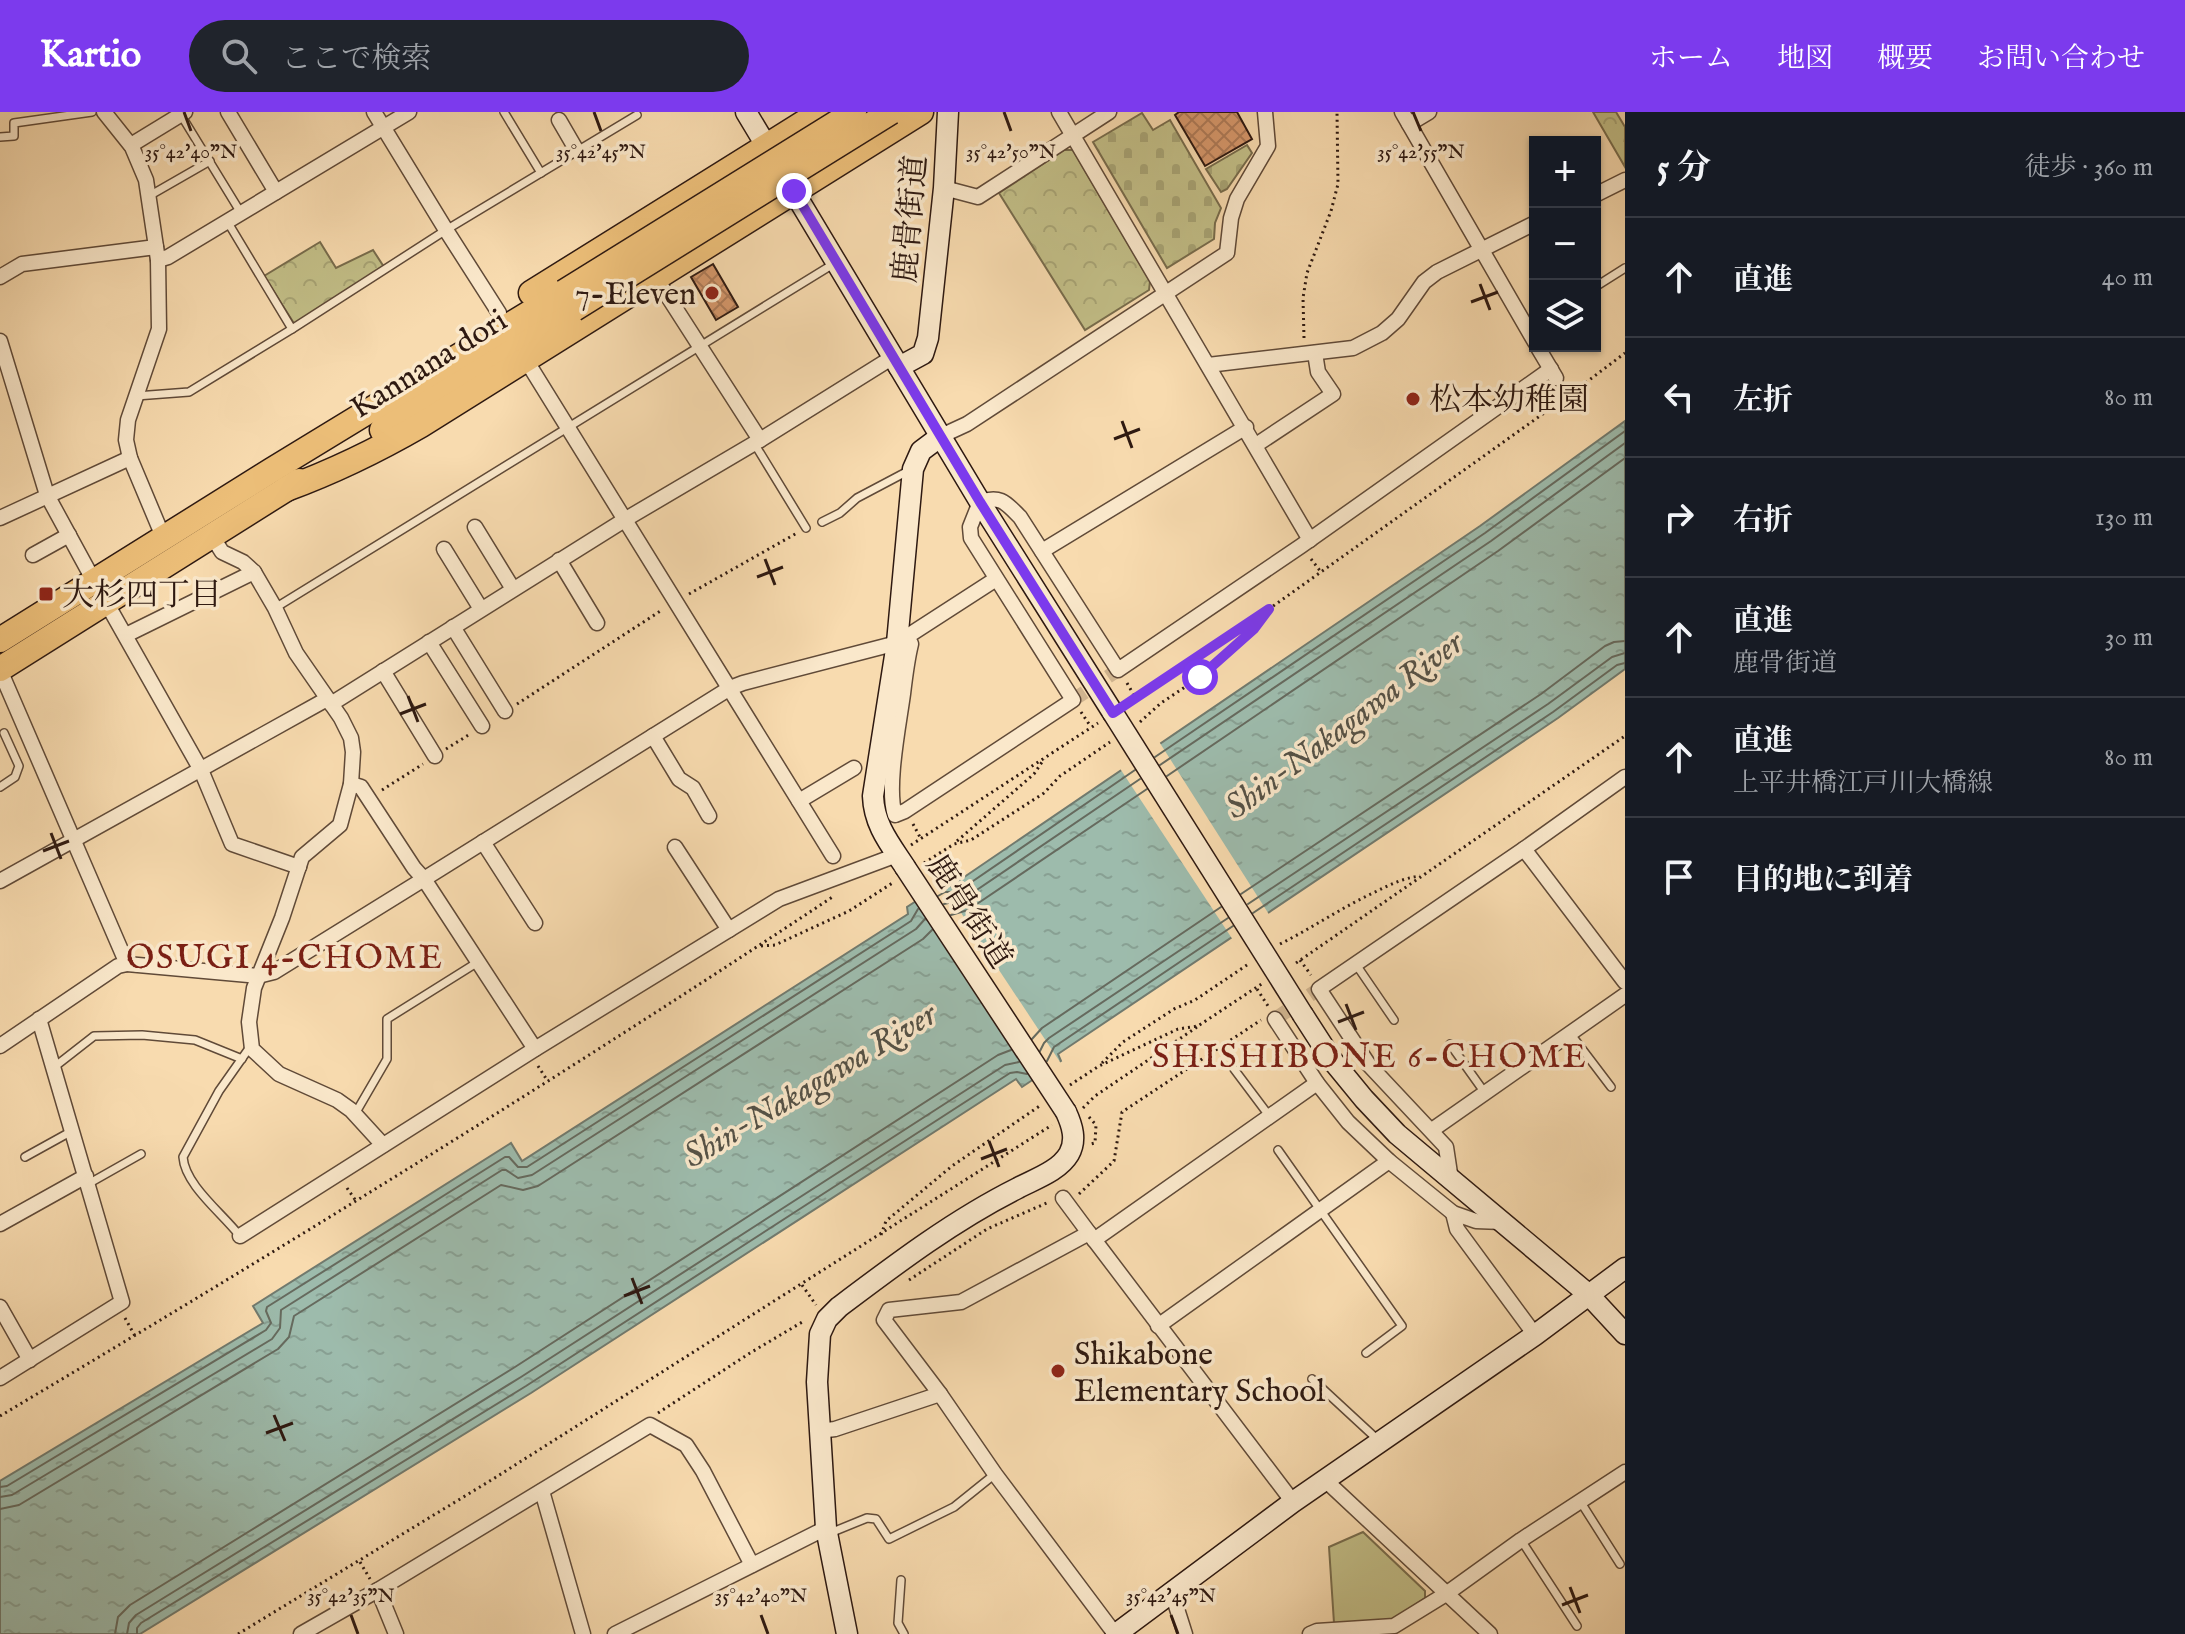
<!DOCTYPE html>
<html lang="ja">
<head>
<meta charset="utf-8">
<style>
	:root { --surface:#171b24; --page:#20242c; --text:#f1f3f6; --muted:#9ea1a6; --line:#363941; --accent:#7c3aed }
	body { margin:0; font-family:"IM FELL English","Noto Serif JP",serif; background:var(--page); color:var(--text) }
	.controls { position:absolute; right:24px; top:24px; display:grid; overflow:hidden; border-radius:0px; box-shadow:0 2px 6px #0004 }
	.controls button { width:72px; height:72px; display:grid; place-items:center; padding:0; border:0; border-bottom:2px solid var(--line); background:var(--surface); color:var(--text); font:40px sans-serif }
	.stop { position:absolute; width:24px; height:24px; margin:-18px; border:6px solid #7c3aed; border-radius:50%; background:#fff }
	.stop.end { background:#7c3aed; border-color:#fff; box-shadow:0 2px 8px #0008 }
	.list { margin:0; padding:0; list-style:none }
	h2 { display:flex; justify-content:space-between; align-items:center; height:104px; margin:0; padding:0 32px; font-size:34px }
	h2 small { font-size:26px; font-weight:400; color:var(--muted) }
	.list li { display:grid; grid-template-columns:52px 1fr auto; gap:24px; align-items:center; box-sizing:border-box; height:120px; padding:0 32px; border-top:2px solid var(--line) }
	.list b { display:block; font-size:30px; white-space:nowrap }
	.list p { margin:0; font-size:26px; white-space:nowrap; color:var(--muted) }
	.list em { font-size:26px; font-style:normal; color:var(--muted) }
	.icon { flex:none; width:44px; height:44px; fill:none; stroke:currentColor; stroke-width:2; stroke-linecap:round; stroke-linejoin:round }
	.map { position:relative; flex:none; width:1625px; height:1522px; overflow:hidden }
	header { display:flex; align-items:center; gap:48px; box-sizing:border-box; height:112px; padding:0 40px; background:var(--accent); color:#fff }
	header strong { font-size:38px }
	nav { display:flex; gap:44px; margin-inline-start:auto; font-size:28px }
	.search { width:560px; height:72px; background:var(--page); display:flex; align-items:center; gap:20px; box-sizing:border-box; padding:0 28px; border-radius:44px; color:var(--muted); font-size:30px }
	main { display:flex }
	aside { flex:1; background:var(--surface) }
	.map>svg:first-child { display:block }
	.cemetery { fill:url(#cemetery-stones); stroke:#786c4c; stroke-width:2 }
	.park { fill:url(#park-crowns); stroke:#786c4c; stroke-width:2 }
	.garden { fill:#c2be87; stroke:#786c4c; stroke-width:2 }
	.water { fill:url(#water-ripples); stroke:#717a6e; stroke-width:2 }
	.pier { fill:#f8dbaf }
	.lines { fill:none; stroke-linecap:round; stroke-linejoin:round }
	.shore { stroke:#666a5e; stroke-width:2 }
	.building { fill:url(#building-cross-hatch); stroke:#2e1911; stroke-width:2 }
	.street-tunnel { stroke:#d0b48f; stroke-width:14; stroke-dasharray:14 7; stroke-linecap:butt }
	.lane-casing { stroke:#604a38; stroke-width:10 }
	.street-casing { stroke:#604a38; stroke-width:17 }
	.secondary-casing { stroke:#2e1911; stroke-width:23 }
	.primary-casing { stroke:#2e1911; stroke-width:27 }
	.path { stroke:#2e1911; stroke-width:3; stroke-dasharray:2 4; stroke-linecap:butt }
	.lane { stroke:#fae8cb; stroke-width:7 }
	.street { stroke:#fae8cb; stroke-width:14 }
	.secondary { stroke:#fae8cb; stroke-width:20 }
	.primary { stroke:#ecbe78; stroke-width:24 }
	.secondary-bridge-casing { stroke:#2e1911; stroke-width:23; stroke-linecap:butt }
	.primary-bridge-casing { stroke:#2e1911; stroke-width:27; stroke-linecap:butt }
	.secondary-bridge { stroke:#fae8cb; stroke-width:20 }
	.primary-bridge { stroke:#ecbe78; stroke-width:24 }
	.route { stroke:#7c3aed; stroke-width:10 }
	.ticks { fill:none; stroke:#2e1911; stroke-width:3 }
	.poi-dot { fill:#8f2418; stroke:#fae8cb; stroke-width:3 }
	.labels { text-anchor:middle; stroke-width:7; stroke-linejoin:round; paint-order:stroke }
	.street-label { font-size:32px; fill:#2e1911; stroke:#fae8cb }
	.poi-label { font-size:32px; fill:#2e1911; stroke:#fae8cb; text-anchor:start }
	.water-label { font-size:34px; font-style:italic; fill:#555247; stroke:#fae8cb }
	.neighbourhood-label { font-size:34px; letter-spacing:2px; fill:#7a1f14; stroke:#fae8cb }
	.ticks-label { font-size:20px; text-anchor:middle; fill:#2e1911; stroke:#fae8cb; stroke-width:7; stroke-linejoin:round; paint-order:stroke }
</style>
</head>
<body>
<header>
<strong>Kartio</strong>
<div class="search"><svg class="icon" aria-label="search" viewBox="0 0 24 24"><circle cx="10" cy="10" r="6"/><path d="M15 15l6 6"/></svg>ここで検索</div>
<nav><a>ホーム</a><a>地図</a><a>概要</a><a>お問い合わせ</a></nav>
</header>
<main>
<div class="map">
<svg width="1625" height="1522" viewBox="0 0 1625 1522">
	<defs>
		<pattern id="cemetery-stones" width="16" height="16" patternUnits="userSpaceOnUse" patternTransform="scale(2)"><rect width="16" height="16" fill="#c2be87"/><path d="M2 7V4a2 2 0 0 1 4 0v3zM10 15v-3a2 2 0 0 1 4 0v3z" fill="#a7a374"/></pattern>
		<pattern id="park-crowns" width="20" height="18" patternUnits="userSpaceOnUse" patternTransform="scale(2)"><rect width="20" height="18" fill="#c2be87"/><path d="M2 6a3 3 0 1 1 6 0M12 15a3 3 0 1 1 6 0" fill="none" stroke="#a7a374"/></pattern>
		<pattern id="water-ripples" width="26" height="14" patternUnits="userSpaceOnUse" patternTransform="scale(2)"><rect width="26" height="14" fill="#9dbbac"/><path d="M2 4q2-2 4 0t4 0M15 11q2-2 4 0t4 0" fill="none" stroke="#88a093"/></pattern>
		<pattern id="building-cross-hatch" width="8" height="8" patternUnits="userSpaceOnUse" patternTransform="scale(2)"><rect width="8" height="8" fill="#d5976b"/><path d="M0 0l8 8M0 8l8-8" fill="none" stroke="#ad7a57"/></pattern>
	</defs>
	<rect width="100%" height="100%" fill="#f8dbaf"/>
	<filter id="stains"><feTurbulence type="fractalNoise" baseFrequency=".0025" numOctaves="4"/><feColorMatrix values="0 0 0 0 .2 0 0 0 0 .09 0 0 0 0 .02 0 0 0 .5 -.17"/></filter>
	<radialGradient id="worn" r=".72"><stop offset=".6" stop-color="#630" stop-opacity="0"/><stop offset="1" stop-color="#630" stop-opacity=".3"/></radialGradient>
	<!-- cemetery -->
	<g class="cemetery">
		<path d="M1142,1L1153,18L1170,8L1221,96L1215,111L1214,127L1167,156L1093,30Z"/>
		<path d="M1247,33L1252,41L1227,77L1221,80L1206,57Z"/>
	</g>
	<!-- park -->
	<g class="park">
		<path d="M1593,0H1616L1625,15V55Z"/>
		<path d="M1064,38H1073L1150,169L1149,178L1085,218L999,81Z"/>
		<path d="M320,130L336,156L373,138L384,155L295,213L264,164Z"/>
	</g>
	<!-- garden -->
	<path class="garden" d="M1363,1420L1425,1479V1486L1392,1508L1334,1511L1329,1435Z"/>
	<!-- water -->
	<path class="water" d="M1625,309V557L1558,606L1058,942L1061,949L1022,975L1016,967L531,1281L140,1522H0V1369L263,1211L253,1194L511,1031L522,1049L908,802L907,795L947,769L951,774L1480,414Z"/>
	<!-- pier -->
	<g class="pier">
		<path d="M1158,628L1270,804L1233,828L1119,655Z"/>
		<path d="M940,769L1062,953L1036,970L914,785Z"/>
	</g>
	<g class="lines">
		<!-- shore -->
		<g class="shore">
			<path d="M1155,645L1485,421L1625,319"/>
			<path d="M1160,653L1491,429L1625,331"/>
			<path d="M1167,664L1498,439L1625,346"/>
			<path d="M1241,782L1541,582L1605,534L1614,530L1625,529"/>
			<path d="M938,784L945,780H957L1135,658"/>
			<path d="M944,792L962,788L1140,667"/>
			<path d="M1248,792L1548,592L1612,545L1625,541"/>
			<path d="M1253,801L1553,600L1617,553L1625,551"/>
			<path d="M951,803L968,798L1147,677"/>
			<path d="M1032,927L1042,916L1221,795"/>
			<path d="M1040,939L1044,931L1049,926L1228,806"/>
			<path d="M1047,949L1054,935L1233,814"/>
			<path d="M0,1375L7,1374L266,1218L271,1211L266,1199L267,1195L505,1045H509L518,1055H527L911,809L918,797"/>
			<path d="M0,1385L12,1383L272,1227L280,1216L281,1198L502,1058H506L518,1066L532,1063L916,817L925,807"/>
			<path d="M0,1397L19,1393L278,1237L289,1225L294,1204L501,1073L523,1078L538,1074L923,827L932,818"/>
			<path d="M115,1522L118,1505L130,1493L515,1255L998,943L1011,938"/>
			<path d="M127,1522L129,1511L136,1503L521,1265L1005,953L1019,950"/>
			<path d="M137,1522V1516L141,1511L526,1274L1010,961L1017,960L1027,962"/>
		</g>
	</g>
	<!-- building -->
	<g class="building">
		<path d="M1179,0H1237L1252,27L1205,54L1175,3Z"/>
		<path d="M713,152L738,195L716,208L691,165Z"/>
	</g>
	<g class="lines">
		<!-- street-tunnel -->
		<g class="street-tunnel">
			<path d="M1073,588L1118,558"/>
			<path d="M1275,907L1319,877"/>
		</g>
		<defs>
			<g id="lane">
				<path d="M504,0L541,61"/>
				<path d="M181,3L241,101"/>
				<path d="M0,25L14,24V11L92,0"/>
				<path d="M149,84L210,49"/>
				<path d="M227,109L292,217"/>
				<path d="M1595,175L1625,156"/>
				<path d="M136,284L189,280L292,217L446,118L637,3"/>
				<path d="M754,331L806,416"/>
				<path d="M822,410L840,401L857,386L910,358"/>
				<path d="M275,496L835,151"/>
				<path d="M0,675L15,665L19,654L4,621"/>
				<path d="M1355,851L1394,908"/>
				<path d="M1570,921L1611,975"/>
				<path d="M1450,932L1485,981"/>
				<path d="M53,956L94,924L142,923L195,928L242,947"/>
				<path d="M1234,957L1270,1005"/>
				<path d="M355,1002L387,947V907L478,850"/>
				<path d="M1278,1038L1402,1214L1366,1241"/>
				<path d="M25,1045L72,1019"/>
				<path d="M88,1072L141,1042"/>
				<path d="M239,1123C222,1101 185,1073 183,1045L219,979L250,935"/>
				<path d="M1312,1267L1378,1328"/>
				<path d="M1580,1389L1620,1452"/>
				<path d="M830,1421L867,1406L876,1407L889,1427L954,1395L995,1362"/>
				<path d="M1521,1428L1577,1514"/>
				<path d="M901,1468L898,1511L904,1522"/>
			</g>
			<g id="street">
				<path d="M104,0L132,35L146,68L158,148L159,217L128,308L126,328L130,346L164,427"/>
				<path d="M228,0L276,80"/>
				<path d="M374,0L446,118L499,201"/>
				<path d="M1059,0L1310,428"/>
				<path d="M1402,0L1535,230"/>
				<path d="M559,8L577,39"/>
				<path d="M1409,12L1429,0"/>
				<path d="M131,33L185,0"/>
				<path d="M944,76L978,85L1109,0"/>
				<path d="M1595,83L1625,68"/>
				<path d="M158,148L168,145L409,0"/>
				<path d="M0,165L22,152L156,135"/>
				<path d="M656,166L760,328"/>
				<path d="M0,229L47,383L95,471"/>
				<path d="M1537,234L1556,266"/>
				<path d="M526,248L833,744"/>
				<path d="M1208,253L1353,236L1382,221L1398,207L1424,170L1437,160L1535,111"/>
				<path d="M941,324L967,312L1227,141L1231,106L1237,87L1268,34L1265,0"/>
				<path d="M1256,333L1333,282L1318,260L1315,241"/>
				<path d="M0,406L130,346"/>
				<path d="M475,415L513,477"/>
				<path d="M212,424L222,440L243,450L254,460L275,496L296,541L341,606L351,626L353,640L351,672L340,713L302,745L282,806L254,876L249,910L252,937L279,962L337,988L351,998L383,1033"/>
				<path d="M444,437L481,497"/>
				<path d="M1042,439L1246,315"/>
				<path d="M33,443L69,423"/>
				<path d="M559,448L597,511"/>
				<path d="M106,490L201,658L232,732L299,755"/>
				<path d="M453,515L505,599"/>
				<path d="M126,523L254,460"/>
				<path d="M907,524L911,532C907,548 905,565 903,582C899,612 886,676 895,703L905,699L1073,588L971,426L970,415L980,390C1001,383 1006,391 1020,405L1118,558L1301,434L1551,257"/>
				<path d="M429,530L482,614"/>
				<path d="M0,558L127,852L118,854L0,934"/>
				<path d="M383,559L435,644"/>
				<path d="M331,592L626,407L760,328L893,245"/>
				<path d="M653,624L679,667L693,676L709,704"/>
				<path d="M351,672L361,675L414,756L424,767L730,576L743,571L897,531L996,467"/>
				<path d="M799,689L854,656"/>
				<path d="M483,730L535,811"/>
				<path d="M675,735L729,818"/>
				<path d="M1524,737L1625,870"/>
				<path d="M0,769L327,587"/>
				<path d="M127,852L258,864L274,860L424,767L535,937"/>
				<path d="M1275,907L1317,971L1348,1010L1389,1049L1453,1101L1476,1109L1502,1110"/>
				<path d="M1432,1018L1625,883"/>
				<path d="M1451,1068L1446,1035L1369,953L1319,877L1524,737L1625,665"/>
				<path d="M1063,1086L1089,1121"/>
				<path d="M1453,1101L1457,1117L1535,1223"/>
				<path d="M0,1112L86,1064"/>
				<path d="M240,1124L535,937L779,787L897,743"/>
				<path d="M1094,1128L1317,971"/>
				<path d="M0,1195L30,1248"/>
				<path d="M1158,1214L1389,1049"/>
				<path d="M0,1266L122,1190L39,907"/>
				<path d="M819,1319L835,1317L940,1282"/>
				<path d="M1324,1367L1490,1522"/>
				<path d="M542,1379L583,1522"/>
				<path d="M378,1478L396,1522"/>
				<path d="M1172,1481L1185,1522"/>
				<path d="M301,1522L378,1478L650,1313L686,1333L703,1359L752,1453"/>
				<path d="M615,1522L826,1416"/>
				<path d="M1115,1522L995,1362L940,1282L884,1208L889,1198L961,1190L1089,1121L1293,1390"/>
				<path d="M1310,1522L1317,1519L1394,1514L1446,1482L1521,1428L1625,1360"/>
			</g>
			<g id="secondary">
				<path d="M746,0L980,390L1113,601"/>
				<path d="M899,255L923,242L928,226L944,76L948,0"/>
				<path d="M905,755C890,732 874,713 873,684L897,531L913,357L921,339L941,324"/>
				<path d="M1303,903L1332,948L1364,987L1397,1022L1588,1182L1625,1222"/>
				<path d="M847,1522L826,1416L817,1270L820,1222L827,1207L839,1195C896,1152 954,1108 1018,1076C1035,1067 1059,1059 1069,1042C1077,1028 1072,1013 1066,1000"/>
				<path d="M1116,1522L1293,1390L1535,1223L1625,1156"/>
			</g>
			<g id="primary">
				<path d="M531,181L821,0"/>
				<path d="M382,318L574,197"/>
				<path d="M286,377C335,359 376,339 421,313L921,0"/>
				<path d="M0,528L272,358L564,180"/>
				<path d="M0,557L299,369"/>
			</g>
		</defs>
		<!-- lane casing -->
		<use href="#lane" class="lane-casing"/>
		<!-- street casing -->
		<use href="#street" class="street-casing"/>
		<!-- secondary casing -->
		<use href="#secondary" class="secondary-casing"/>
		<!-- primary casing -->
		<use href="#primary" class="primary-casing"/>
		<!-- path -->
		<g class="path">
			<path d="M1304,226L1303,186L1307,161L1331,99L1338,72L1337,0"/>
			<path d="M1311,447L1321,460"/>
			<path d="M689,482L797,421"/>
			<path d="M1127,571L1135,585"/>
			<path d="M1128,590L1269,497L1568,284L1625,241"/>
			<path d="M517,592L662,498"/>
			<path d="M1081,600L1091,615"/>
			<path d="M1140,610L1161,591L1200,565L1254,517L1266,500"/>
			<path d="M446,637L470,622"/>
			<path d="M382,678L423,652"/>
			<path d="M913,712L921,727"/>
			<path d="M957,729L1034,662L1044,647"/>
			<path d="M911,733L1098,611"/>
			<path d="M924,751L954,732L971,728L1044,681L1060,664L1110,630"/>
			<path d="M1280,832C1312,816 1341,796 1373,781C1389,773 1403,766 1420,764"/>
			<path d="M761,834L775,833L849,799L894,770"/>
			<path d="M1300,848L1311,863"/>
			<path d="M1296,851L1625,624"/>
			<path d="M1257,877L1268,894"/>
			<path d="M1102,951L1123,930L1174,897L1195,888L1250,851"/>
			<path d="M538,954L547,968"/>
			<path d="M1070,973L1099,954L1178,917L1198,914L1263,871"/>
			<path d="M1083,996L1095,984L1197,915"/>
			<path d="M1089,1005L1096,1013L1095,1031L1091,1032"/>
			<path d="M347,1076L356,1089"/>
			<path d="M1079,1082L1114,1049L1122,1000L1261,908"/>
			<path d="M881,1123L886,1109L952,1054L1041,993"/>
			<path d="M909,1168L987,1117L1049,1090"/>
			<path d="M802,1173L816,1193"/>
			<path d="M125,1206L135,1224"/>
			<path d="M658,1301L750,1241L804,1209"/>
			<path d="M0,1304C281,1137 561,965 834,784"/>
			<path d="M360,1450L370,1467"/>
			<path d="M238,1522L493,1367L1052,1013"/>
		</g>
		<!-- lane -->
		<use href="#lane" class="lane"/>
		<!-- street -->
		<use href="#street" class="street"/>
		<!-- secondary -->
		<use href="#secondary" class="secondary"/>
		<!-- primary -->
		<use href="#primary" class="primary"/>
		<defs>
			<g id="secondary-bridge">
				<path d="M1113,601L1303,903"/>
				<path d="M905,755L1066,1000"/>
			</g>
			<g id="primary-bridge">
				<path d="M564,180L854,0"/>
				<path d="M574,197L891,0"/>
			</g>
		</defs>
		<!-- secondary-bridge casing -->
		<use href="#secondary-bridge" class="secondary-bridge-casing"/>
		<!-- primary-bridge casing -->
		<use href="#primary-bridge" class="primary-bridge-casing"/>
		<!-- secondary-bridge -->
		<use href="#secondary-bridge" class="secondary-bridge"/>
		<!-- primary-bridge -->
		<use href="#primary-bridge" class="primary-bridge"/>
	</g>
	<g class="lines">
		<!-- route -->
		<path class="route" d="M794,79L980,390L1113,601L1269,497L1254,517L1200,565"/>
	</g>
	<!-- ticks -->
	<path class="ticks" d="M184,0L191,19M594,0L601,19M1004,0L1011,19M1413,0L1421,19M1480,172L1490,198M1471,190L1498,180M1122,309L1132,336M1114,327L1140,317M765,447L775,473M757,465L783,455M408,584L418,610M400,602L426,592M51,721L61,747M43,739L69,729M1346,892L1356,918M1338,910L1364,900M989,1029L999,1055M981,1047L1007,1037M632,1166L642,1192M624,1184L650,1174M274,1303L285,1329M266,1321L293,1311M1570,1475L1580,1501M1562,1493L1588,1483M351,1503L358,1522M761,1503L768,1522M1171,1503L1178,1522"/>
	<!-- markers -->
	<g class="poi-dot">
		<circle cx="712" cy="181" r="8"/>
		<circle cx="1413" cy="287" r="8"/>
		<rect x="38" y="474" width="16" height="16" rx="4"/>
		<circle cx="1058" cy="1259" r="8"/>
	</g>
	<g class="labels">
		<!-- street labels -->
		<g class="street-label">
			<text transform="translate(909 107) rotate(-85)" y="11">鹿骨街道</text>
			<text transform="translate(428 251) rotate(-32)" y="11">Kannana dori</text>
			<text transform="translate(970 799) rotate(57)" y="11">鹿骨街道</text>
		</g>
		<!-- poi labels -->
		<g class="poi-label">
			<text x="696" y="192" text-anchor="end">7-Eleven</text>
			<text x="1429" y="298">松本幼稚園</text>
			<text x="62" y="493">大杉四丁目</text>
			<text x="1074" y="1252">Shikabone<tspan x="1074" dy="37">Elementary School</tspan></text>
		</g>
		<!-- water labels -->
		<g class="water-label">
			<text transform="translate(1343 612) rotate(-37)" y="12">Shin-Nakagawa River</text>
			<text transform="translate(809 972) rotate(-31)" y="12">Shin-Nakagawa River</text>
		</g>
		<!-- neighbourhood labels -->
		<g class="neighbourhood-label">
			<text x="285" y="856">OSUGI 4-CHOME</text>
			<text x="1370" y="955">SHISHIBONE 6-CHOME</text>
		</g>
	</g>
	<g class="ticks-label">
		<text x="191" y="46">35°42'40"N</text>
		<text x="601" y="46">35°42'45"N</text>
		<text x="1011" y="46">35°42'50"N</text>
		<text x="1421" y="46">35°42'55"N</text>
		<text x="351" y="1490">35°42'35"N</text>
		<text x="761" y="1490">35°42'40"N</text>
		<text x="1171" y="1490">35°42'45"N</text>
	</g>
	<rect width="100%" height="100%" filter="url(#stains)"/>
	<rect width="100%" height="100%" fill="url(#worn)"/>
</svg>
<div class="controls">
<button>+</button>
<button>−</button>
<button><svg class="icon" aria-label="layers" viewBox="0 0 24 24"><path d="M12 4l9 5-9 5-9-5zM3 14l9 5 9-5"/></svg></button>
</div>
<div class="stop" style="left:1200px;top:565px"></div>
<div class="stop end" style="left:794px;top:79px"></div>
</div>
<aside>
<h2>5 分<small>徒歩 · 360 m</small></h2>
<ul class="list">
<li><svg class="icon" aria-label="ahead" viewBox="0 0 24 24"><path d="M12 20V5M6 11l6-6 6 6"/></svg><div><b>直進</b></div><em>40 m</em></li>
<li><svg class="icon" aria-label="left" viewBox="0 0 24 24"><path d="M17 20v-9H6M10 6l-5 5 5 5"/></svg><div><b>左折</b></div><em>80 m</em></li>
<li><svg class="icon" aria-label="right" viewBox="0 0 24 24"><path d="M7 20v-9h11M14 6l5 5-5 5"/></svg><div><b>右折</b></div><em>130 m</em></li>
<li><svg class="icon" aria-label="ahead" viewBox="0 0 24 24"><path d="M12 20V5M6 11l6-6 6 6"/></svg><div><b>直進</b><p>鹿骨街道</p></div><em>30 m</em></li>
<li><svg class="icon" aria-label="ahead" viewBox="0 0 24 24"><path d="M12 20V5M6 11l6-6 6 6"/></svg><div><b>直進</b><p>上平井橋江戸川大橋線</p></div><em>80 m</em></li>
<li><svg class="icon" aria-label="arrive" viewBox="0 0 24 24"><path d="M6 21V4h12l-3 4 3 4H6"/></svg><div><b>目的地に到着</b></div></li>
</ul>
</aside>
</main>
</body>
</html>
